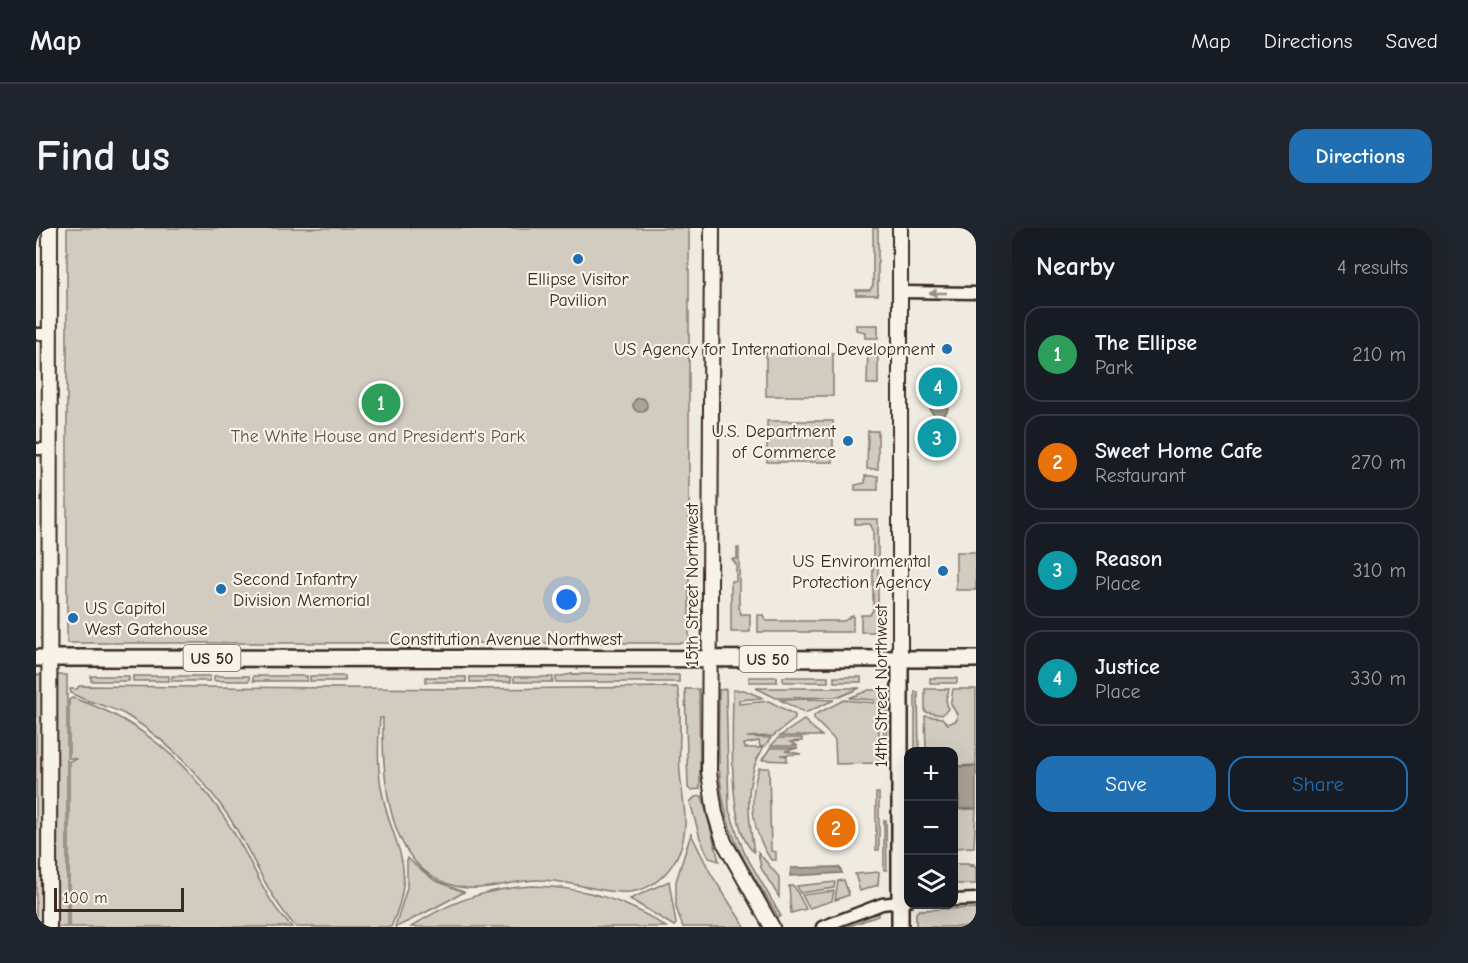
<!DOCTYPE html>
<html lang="en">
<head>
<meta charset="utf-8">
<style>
	:root { --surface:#171b24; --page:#20242c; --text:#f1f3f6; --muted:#9ea1a6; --line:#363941; --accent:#1f6fb2 }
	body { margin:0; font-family:"Comic Neue",sans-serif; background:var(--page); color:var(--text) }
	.controls { position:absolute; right:18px; bottom:18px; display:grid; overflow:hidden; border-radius:12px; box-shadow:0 6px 24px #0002 }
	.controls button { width:54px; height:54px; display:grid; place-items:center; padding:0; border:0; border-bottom:2px solid var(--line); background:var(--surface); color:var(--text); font:30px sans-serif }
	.scale { position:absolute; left:18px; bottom:15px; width:130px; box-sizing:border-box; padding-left:6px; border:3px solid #3b2a1e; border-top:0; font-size:16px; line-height:21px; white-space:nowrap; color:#3b2a1e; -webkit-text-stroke:4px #f7f3e8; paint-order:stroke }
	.you { position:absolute; left:531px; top:372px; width:21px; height:21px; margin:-15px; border:4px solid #fff; border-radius:50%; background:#1a73e8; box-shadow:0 0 0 9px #1a73e833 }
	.badge { display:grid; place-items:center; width:39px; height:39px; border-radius:50%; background:var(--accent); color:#fff; font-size:20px; font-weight:700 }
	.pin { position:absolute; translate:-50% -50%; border:3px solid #fff; box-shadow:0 2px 6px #0006 }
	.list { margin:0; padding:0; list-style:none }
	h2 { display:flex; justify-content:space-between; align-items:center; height:78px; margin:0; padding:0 24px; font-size:26px }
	h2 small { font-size:20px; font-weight:400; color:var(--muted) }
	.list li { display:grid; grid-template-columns:39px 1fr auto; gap:18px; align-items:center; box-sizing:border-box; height:96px; margin:0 12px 12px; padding:0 12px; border:2px solid var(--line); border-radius:18px }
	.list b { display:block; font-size:22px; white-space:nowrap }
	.list p { margin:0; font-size:20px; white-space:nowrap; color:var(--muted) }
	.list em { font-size:20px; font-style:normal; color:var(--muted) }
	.actions { display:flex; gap:12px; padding:18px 24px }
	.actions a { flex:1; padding:14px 0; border:2px solid var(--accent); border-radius:18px; text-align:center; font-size:21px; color:var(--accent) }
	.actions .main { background:var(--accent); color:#fff }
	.icon { flex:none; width:33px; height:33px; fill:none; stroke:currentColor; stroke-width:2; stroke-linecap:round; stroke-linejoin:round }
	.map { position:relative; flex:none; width:940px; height:699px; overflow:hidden; border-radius:18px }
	header { display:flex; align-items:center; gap:36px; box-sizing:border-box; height:84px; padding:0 30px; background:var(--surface); border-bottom:2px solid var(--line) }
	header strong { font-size:28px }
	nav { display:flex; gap:33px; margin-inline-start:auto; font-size:21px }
	.intro { display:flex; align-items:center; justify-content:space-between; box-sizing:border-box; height:144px; padding:0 36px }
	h1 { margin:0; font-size:42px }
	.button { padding:15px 27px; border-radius:18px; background:var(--accent); color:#fff; font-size:21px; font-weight:700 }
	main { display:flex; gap:36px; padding:0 36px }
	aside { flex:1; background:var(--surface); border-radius:18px; box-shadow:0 6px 24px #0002 }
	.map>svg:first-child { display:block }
	.green { fill:#d1cbc0; stroke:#867a6f; stroke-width:1.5 }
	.water { fill:#aaa296; stroke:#7e7266; stroke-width:1.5 }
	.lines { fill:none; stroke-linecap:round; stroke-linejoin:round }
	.minor-casing { stroke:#3b2a1e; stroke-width:15 }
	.major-casing { stroke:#3b2a1e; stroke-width:18 }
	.highway-casing { stroke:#3b2a1e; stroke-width:20 }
	.minor { stroke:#f7f3e8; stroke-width:10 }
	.major { stroke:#f7f3e8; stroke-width:14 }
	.highway { stroke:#f7f3e8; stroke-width:15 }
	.oneway { fill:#998e83 }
	.poi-dot { fill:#1f6fb2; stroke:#f7f3e8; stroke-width:2 }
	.labels { text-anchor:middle; stroke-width:4.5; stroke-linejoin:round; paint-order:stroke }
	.shield { fill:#f7f3e8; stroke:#73665b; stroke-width:1.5 }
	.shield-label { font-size:16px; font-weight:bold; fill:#3b2a1e }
	.poi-label { font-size:18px; fill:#3b2a1e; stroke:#f7f3e8; text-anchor:end }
	.park-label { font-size:18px; fill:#605246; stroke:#f7f3e8 }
	.street-label { font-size:18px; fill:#3b2a1e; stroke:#f7f3e8 }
</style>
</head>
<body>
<header>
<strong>Map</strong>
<nav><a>Map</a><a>Directions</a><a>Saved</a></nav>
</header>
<div class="intro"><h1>Find us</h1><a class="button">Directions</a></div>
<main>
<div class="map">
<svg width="940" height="699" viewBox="0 0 940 699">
	<rect width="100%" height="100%" fill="#efebe0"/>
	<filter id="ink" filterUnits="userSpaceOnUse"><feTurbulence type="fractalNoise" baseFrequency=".0167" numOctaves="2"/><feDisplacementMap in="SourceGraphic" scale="12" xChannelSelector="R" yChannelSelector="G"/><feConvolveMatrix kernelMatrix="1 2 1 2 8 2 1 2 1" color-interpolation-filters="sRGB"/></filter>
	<g filter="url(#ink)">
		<!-- green -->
		<g class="green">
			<rect x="31" y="0" width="622" height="415"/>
			<path d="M837,0H842V67H820V62H834L837,57Z"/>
			<path d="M820,97H842V110H829V104L820,102Z"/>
			<path d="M832,117L842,118V156H831Z"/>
			<rect x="730" y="125" width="67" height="43"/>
			<rect x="731" y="193" width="66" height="41"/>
			<path d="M832,203H842V241H831Z"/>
			<path d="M829,248H842V262H819V257L829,255Z"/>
			<path d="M819,291H842V404H825V387H834L837,382V302L834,296H819Z"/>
			<path d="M701,320H703V379L705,386H714V404H695V353H700V336L696,331H701Z"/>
			<rect x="920" y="324" width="20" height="38"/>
			<path d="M722,387H727L730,393H808L817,387V404H722Z"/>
			<path d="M536,446L643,447V454H520V449Z"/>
			<rect x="0" y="447" width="31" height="252"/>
			<rect x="55" y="448" width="38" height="5"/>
			<rect x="97" y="448" width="36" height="5"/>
			<rect x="136" y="448" width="38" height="5"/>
			<rect x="178" y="448" width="35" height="5"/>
			<rect x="217" y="448" width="54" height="5"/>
			<rect x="274" y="448" width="35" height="5"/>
			<rect x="390" y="449" width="40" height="5"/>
			<rect x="434" y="449" width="41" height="5"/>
			<rect x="478" y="449" width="39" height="5"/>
			<rect x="713" y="449" width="28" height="5"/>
			<rect x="747" y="449" width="45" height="5"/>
			<rect x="798" y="449" width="27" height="5"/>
			<rect x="894" y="450" width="27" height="5"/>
			<path d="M43,458L429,461L641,459C647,471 642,525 644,544C645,562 650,580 649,598C647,633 621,667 583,664C556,662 530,652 503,652C479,652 454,662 431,660C350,652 346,550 347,490H344C342,513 341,541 346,564C357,622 383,635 355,699H260C229,665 216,623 191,586C165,548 130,511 90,487C73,477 51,475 35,465L34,461H41Z"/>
			<path d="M720,460H824L803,469L740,470Z"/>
			<path d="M649,461H663V464L664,561L655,562L652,560Z"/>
			<path d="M690,461L693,582L708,624L745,688L742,689C729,665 712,642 701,617C678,568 683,515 683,462Z"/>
			<path d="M889,461H913L910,471L912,481L906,487L889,484Z"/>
			<path d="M917,461H940V537L921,538L922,581H940L938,619L918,620V524L890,523L889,488L906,490L912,496L921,492V486C912,472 915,477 917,461Z"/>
			<path d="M697,462H708L727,470L703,472V476L733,473L759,487V491L737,508L711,509L735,510L729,518L724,519L723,513L708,516L709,520H727C707,553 712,588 718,624C690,602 697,497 697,462Z"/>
			<path d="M833,462H843V535L800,536L799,512L778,491V487L808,472L838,475V472L813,470Z"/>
			<path d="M879,464H882L883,523H879Z"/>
			<path d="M36,470C111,492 168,550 205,617C221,645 232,676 256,699H33V533L41,531L33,530V472Z"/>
			<path d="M773,471L798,472L769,485L744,472Z"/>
			<path d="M848,480H851L850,527H847Z"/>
			<path d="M768,492L786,508H744Z"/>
			<path d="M742,510H766V513L754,514L762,518H735Z"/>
			<path d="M734,520H762L749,523L765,526L745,527L751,528V533L726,532Z"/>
			<path d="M723,540H733L735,623L740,624V632H735C716,604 712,572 723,540Z"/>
			<rect x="840" y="565" width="3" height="57"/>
			<path d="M666,568L683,633L673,630L664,610L654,574L659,569Z"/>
			<path d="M848,592H850L851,642H848Z"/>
			<path d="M655,606L675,646L709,699H647L640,679V653Z"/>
			<path d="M722,624L743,649V669L725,640Z"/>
			<path d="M371,630L398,652L428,664C421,668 363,699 359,699L371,660Z"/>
			<path d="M918,636H939L934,638L940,639V656H918Z"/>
			<path d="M843,644L842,657L824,663L819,646Z"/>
			<path d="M808,652L813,667L799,672L802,653Z"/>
			<path d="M633,653L640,696L638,698L594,671Z"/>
			<path d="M799,654L798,660L764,665L761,658Z"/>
			<path d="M497,658C545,659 590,671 630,699H375C412,674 452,660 497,658Z"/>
			<path d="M753,658H758L770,681L755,685Z"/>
			<path d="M798,663L796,673L773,680L766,667Z"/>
			<path d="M940,680V699H880V685L883,682Z"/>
			<path d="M842,683V688L811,699H800Z"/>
		</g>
		<!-- water -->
		<g class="water">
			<circle cx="604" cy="177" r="7"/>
			<circle cx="903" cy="179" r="9"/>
			<path d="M940,538V580L923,581L922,539Z"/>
			<path d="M804,639L806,645L754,648L755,640Z"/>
		</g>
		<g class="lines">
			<defs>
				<g id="minor">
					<path d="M864,64L940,65"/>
					<path d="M0,106H14"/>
					<path d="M0,221H14"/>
					<path d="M918,672L940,671"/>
					<path d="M786,699L846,676L872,673"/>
				</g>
				<g id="major">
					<path d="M676,0L673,544L679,585L688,614L736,699"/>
					<path d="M864,431V0"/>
					<path d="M13,699L14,0"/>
				</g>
				<g id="highway">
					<path d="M0,430L940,431"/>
					<path d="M864,431V699"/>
				</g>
			</defs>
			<!-- minor casing -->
			<use href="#minor" class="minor-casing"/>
			<!-- major casing -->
			<use href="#major" class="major-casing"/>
			<!-- highway casing -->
			<use href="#highway" class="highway-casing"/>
			<!-- minor -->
			<use href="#minor" class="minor"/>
			<!-- major -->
			<use href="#major" class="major"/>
			<!-- highway -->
			<use href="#highway" class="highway"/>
		</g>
		<!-- one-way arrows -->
		<defs><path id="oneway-solid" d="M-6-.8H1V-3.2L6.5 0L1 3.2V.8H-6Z" transform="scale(1.5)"/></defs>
		<use class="oneway" href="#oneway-solid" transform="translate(902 65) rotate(-180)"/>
	</g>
	<!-- markers -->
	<g class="poi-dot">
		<circle cx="542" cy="31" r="6"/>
		<circle cx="911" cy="121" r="6"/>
		<circle cx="812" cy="213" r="6"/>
		<circle cx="907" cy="343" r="6"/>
		<circle cx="185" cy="361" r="6"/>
		<circle cx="37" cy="390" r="6"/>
	</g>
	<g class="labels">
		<!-- shield labels -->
		<g class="shield">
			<rect x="147.5" y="417" width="57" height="26" rx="4.5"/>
			<rect x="703.5" y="418" width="57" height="26" rx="4.5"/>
		</g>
		<g class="shield-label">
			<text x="176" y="436">US 50</text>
			<text x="732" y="437">US 50</text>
		</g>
		<!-- poi labels -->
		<g class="poi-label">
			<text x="542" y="57" text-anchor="middle">Ellipse Visitor<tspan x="542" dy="21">Pavilion</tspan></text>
			<text x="899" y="127">US Agency for International Development</text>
			<text x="800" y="209">U.S. Department<tspan x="800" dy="21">of Commerce</tspan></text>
			<text x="895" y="339">US Environmental<tspan x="895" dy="21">Protection Agency</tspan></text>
			<text x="197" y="357" text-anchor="start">Second Infantry<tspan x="197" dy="21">Division Memorial</tspan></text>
			<text x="49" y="386" text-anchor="start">US Capitol<tspan x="49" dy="21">West Gatehouse</tspan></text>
		</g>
		<!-- park labels -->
		<g class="park-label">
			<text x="342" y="214">The White House and President's Park</text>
		</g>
		<!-- street labels -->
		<g class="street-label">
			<text transform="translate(656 357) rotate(-90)" y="6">15th Street Northwest</text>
			<text x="470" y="417">Constitution Avenue Northwest</text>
			<text transform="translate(845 458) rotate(-90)" y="6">14th Street Northwest</text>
		</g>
	</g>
</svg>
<div class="controls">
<button>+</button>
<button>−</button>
<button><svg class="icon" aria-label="layers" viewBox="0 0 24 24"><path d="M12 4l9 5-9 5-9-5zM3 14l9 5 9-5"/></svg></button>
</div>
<div class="scale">100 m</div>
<div class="you"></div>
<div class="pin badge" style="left:345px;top:175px;background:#2e9e5b">1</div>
<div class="pin badge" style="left:800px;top:600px;background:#e8710a">2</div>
<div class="pin badge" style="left:901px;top:210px;background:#0f9aa8">3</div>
<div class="pin badge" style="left:902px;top:159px;background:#0f9aa8">4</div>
</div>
<aside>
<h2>Nearby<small>4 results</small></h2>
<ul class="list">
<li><span class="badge" style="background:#2e9e5b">1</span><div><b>The Ellipse</b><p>Park</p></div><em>210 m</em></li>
<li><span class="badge" style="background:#e8710a">2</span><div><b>Sweet Home Cafe</b><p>Restaurant</p></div><em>270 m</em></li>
<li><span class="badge" style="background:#0f9aa8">3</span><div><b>Reason</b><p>Place</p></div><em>310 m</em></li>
<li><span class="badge" style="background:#0f9aa8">4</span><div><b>Justice</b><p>Place</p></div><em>330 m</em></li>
</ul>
<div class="actions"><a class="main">Save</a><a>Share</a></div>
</aside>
</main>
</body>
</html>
